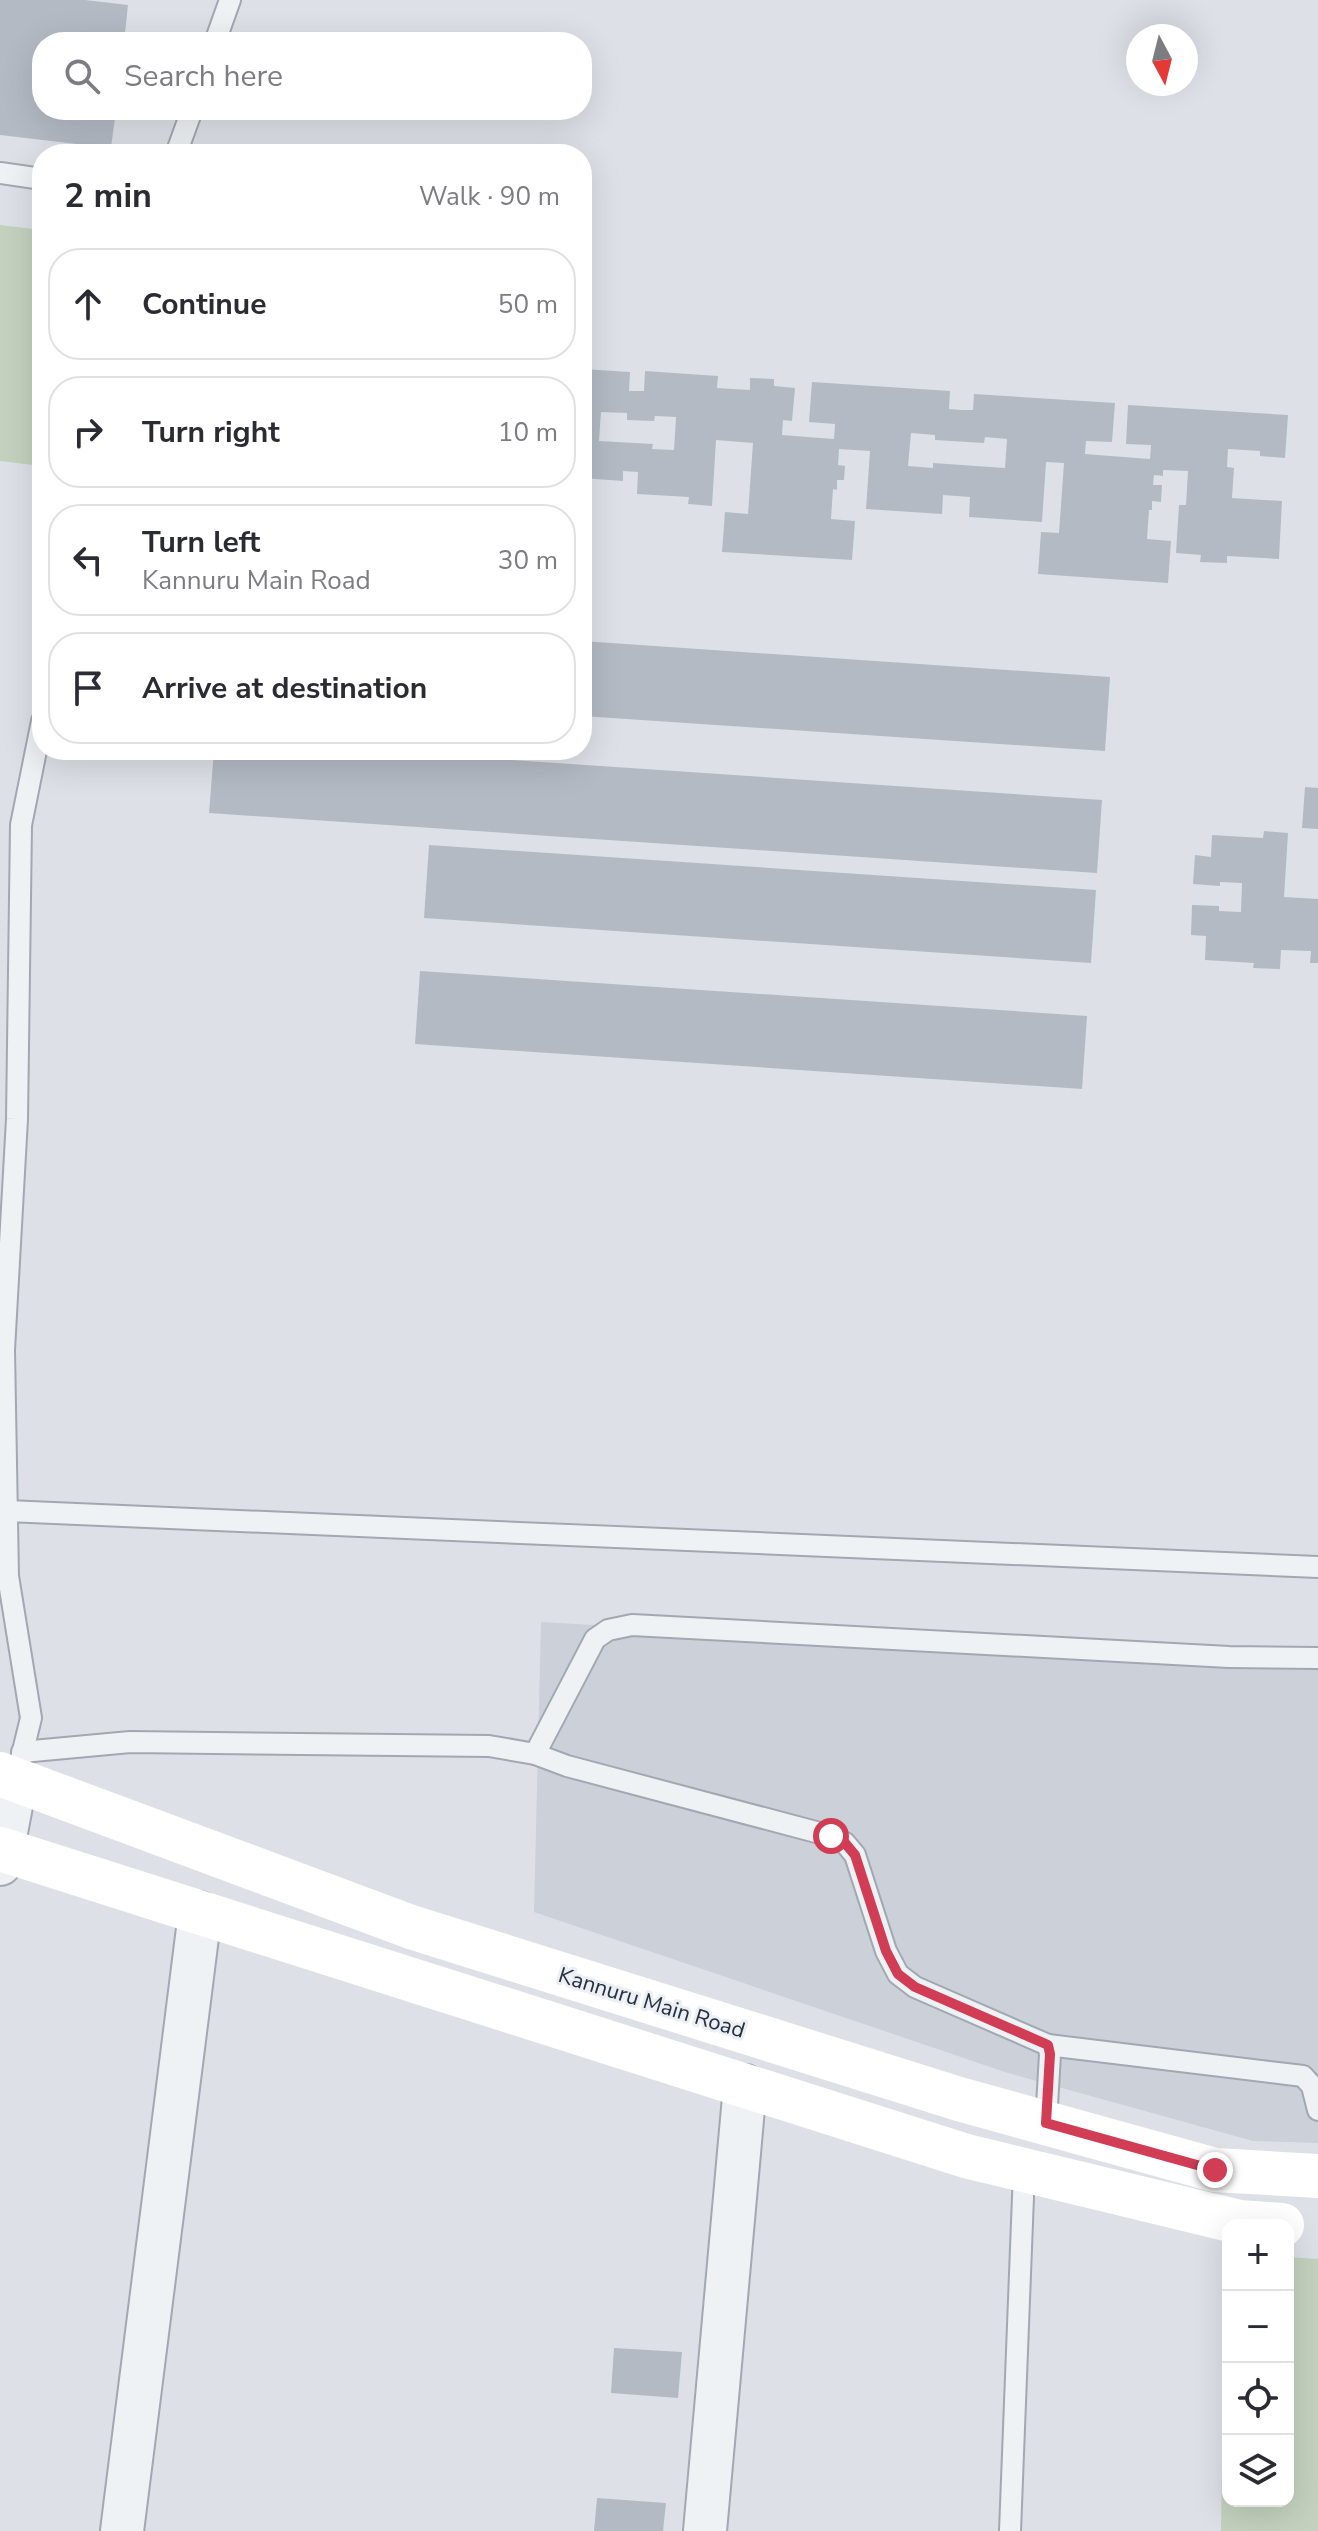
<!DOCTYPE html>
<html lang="en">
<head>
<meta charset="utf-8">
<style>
	:root { --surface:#fff; --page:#f2f2f3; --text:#2b2b33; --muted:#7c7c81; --line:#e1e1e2 }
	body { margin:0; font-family:"Nunito Sans",sans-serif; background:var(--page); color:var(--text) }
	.controls { position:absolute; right:24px; bottom:24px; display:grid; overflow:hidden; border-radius:16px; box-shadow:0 8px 32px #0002 }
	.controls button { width:72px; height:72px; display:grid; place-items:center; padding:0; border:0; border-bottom:2px solid var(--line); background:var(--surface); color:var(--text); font:40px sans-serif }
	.compass { position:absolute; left:1126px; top:24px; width:72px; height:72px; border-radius:50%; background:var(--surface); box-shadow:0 8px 32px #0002; rotate:173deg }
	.stop { position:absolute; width:24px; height:24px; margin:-18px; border:6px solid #d13d55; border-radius:50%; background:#fff }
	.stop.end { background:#d13d55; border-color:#fff; box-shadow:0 2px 8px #0008 }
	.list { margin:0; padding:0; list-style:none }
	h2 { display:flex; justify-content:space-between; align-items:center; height:104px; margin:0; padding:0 32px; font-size:34px }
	h2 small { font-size:26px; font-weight:400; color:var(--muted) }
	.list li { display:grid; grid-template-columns:52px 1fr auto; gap:24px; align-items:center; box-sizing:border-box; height:112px; margin:0 16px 16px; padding:0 16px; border:2px solid var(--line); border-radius:32px }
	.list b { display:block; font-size:30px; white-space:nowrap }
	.list p { margin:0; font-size:26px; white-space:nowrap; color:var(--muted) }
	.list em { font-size:26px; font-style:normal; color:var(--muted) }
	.icon { flex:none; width:44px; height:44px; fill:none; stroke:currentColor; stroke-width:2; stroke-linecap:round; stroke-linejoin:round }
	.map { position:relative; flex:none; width:1318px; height:2531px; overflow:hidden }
	.search { position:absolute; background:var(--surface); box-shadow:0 8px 32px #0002; left:32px; top:32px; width:560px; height:88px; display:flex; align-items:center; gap:20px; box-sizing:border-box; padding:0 28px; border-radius:32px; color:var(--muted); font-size:30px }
	.panel { position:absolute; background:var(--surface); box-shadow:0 8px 32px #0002; left:32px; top:144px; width:560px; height:616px; border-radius:32px }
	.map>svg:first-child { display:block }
	.built { fill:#cbd0d9 }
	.green { fill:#c3d1be }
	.building { fill:#b4bac4; fill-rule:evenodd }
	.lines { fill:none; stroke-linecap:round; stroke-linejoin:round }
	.service-casing { stroke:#a2a8b1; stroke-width:24 }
	.minor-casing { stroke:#a2a8b1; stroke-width:46 }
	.service { stroke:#eff2f5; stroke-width:20 }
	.minor { stroke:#eff2f5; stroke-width:42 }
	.secondary { stroke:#fff; stroke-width:44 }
	.route { stroke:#d13d55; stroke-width:10 }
	.labels { text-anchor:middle; stroke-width:6; stroke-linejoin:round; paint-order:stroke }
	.street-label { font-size:22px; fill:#262f3e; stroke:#ecf0f5 }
</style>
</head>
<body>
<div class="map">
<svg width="1318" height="2531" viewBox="0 0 1318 2531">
	<rect width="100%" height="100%" fill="#dde1e7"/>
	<!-- built -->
	<path class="built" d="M541,1622L1318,1666V2143L1253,2141L1008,2073L534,1912Z"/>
	<!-- green -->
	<g class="green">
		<path d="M0,225L42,230V466L0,461Z"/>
		<path d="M1225,2254H1228V2501H1288V2257L1318,2259V2531H1221Z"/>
	</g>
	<!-- building -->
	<g class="building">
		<path d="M0,0H85L128,5L124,42H42V110H116L111,148L0,135Z"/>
		<path d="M582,369L630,372L629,391H644L645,371L718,376L717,388L750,390V378L774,379V386L795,388L792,421L783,420L782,435L834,439L835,424L809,422L812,382L950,391L949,409L962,410H973L974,394L1115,403L1112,442L1086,441L1085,454L1150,459L1151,445L1126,444L1128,405L1288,415L1285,458L1260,456V451L1228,449L1227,467L1234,468L1232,498L1282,501L1279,559L1227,556V563L1200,562L1201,555L1176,553L1179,505H1186L1188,471L1163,470V476L1154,475L1153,485H1162L1161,502L1152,501V510H1149L1147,539L1171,541L1168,583L1038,574L1041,532L1059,533L1064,463L1046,462L1042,522L969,517L970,497L943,495L942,514L866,509L870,451L839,449L838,465L845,466L844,480H837V490L833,489L831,519L855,521L852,560L722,552L725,512L748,514L753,443L716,440L712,506L688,504L689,497L637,494L638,472L623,471V481L582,478ZM601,412L627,413V420L654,421L655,416L676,417L674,450L652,449L653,444L599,441ZM911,433L935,435V440L984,443L985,437L1007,439L1005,468L933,463V468L908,466Z"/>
		<path d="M582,641L1110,677L1105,751L582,716Z"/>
		<path d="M214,750H364L1102,800L1097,873L209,813Z"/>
		<path d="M1305,787L1318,788V829L1302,828Z"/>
		<path d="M1264,831L1288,833L1284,897L1318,899V963H1310L1311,951L1281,950L1280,969L1253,968L1254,963L1205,960L1206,936L1191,935L1192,905L1219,906V911L1241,912L1242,883L1220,882V886L1193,884L1195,855L1211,857L1212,835L1263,838Z"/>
		<path d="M429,845L1096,890L1091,963L424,918Z"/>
		<path d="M420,971L1087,1016L1082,1089L415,1044Z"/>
		<path d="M614,2348L682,2352L678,2398L611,2393Z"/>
		<path d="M597,2498L666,2503L663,2531H594Z"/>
	</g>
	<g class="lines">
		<defs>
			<g id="service">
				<path d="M215,42L230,0"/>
				<path d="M176,154L192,110"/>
				<path d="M0,173L42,179"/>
				<path d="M7,1511L1318,1567"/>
				<path d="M22,1752L130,1742L489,1746L535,1754L567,1766L831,1836L845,1843L855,1855L886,1951L898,1974L915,1987L1048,2045L1050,2054L1046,2123"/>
				<path d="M535,1754L595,1639L608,1630L632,1625L1229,1657L1318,1658"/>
				<path d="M20,1763L31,1718L8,1576L4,1350L17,1119L21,825L42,721"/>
				<path d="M1048,2045L1303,2076L1312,2086L1318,2110"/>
				<path d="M1010,2531L1024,2171"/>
			</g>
			<g id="minor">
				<path d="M0,1864L16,1779"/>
				<path d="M122,2531L200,1913"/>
				<path d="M705,2531L745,2086"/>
			</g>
		</defs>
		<!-- service casing -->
		<use href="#service" class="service-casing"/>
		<!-- minor casing -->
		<use href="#minor" class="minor-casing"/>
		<!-- service -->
		<use href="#service" class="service"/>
		<!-- minor -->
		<use href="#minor" class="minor"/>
		<!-- secondary -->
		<g class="secondary">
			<path d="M0,1774L411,1927L959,2099L1215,2170L1318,2176"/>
			<path d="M0,1849L966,2156L1239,2222L1282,2225"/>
		</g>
	</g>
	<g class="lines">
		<!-- route -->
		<path class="route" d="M831,1836L845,1843L855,1855L886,1951L898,1974L915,1987L1048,2045L1050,2054L1046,2123L1215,2170"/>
	</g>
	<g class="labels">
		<!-- street labels -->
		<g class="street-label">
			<text transform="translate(652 2002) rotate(17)" y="8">Kannuru Main Road</text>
		</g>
	</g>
</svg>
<div class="controls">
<button>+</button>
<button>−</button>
<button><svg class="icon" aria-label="locate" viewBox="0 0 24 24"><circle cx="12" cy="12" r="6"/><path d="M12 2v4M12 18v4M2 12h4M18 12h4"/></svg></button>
<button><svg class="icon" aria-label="layers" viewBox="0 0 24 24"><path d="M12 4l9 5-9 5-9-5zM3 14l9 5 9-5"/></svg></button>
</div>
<svg class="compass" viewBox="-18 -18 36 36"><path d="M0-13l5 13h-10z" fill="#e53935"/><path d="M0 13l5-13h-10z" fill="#7c7c81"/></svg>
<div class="stop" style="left:831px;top:1836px"></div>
<div class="stop end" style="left:1215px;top:2170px"></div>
<div class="search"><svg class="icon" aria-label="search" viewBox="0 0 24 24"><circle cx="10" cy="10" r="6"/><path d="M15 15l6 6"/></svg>Search here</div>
<section class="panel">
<h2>2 min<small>Walk · 90 m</small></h2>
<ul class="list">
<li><svg class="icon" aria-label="ahead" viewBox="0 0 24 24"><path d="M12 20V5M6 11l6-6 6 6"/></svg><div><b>Continue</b></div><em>50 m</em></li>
<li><svg class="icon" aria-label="right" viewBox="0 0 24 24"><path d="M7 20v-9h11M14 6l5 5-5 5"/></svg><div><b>Turn right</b></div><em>10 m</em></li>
<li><svg class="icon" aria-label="left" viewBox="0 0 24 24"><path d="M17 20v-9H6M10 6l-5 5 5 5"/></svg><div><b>Turn left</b><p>Kannuru Main Road</p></div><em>30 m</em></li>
<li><svg class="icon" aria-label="arrive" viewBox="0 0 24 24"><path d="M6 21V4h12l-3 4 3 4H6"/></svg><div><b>Arrive at destination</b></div></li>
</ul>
</section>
</div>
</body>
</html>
